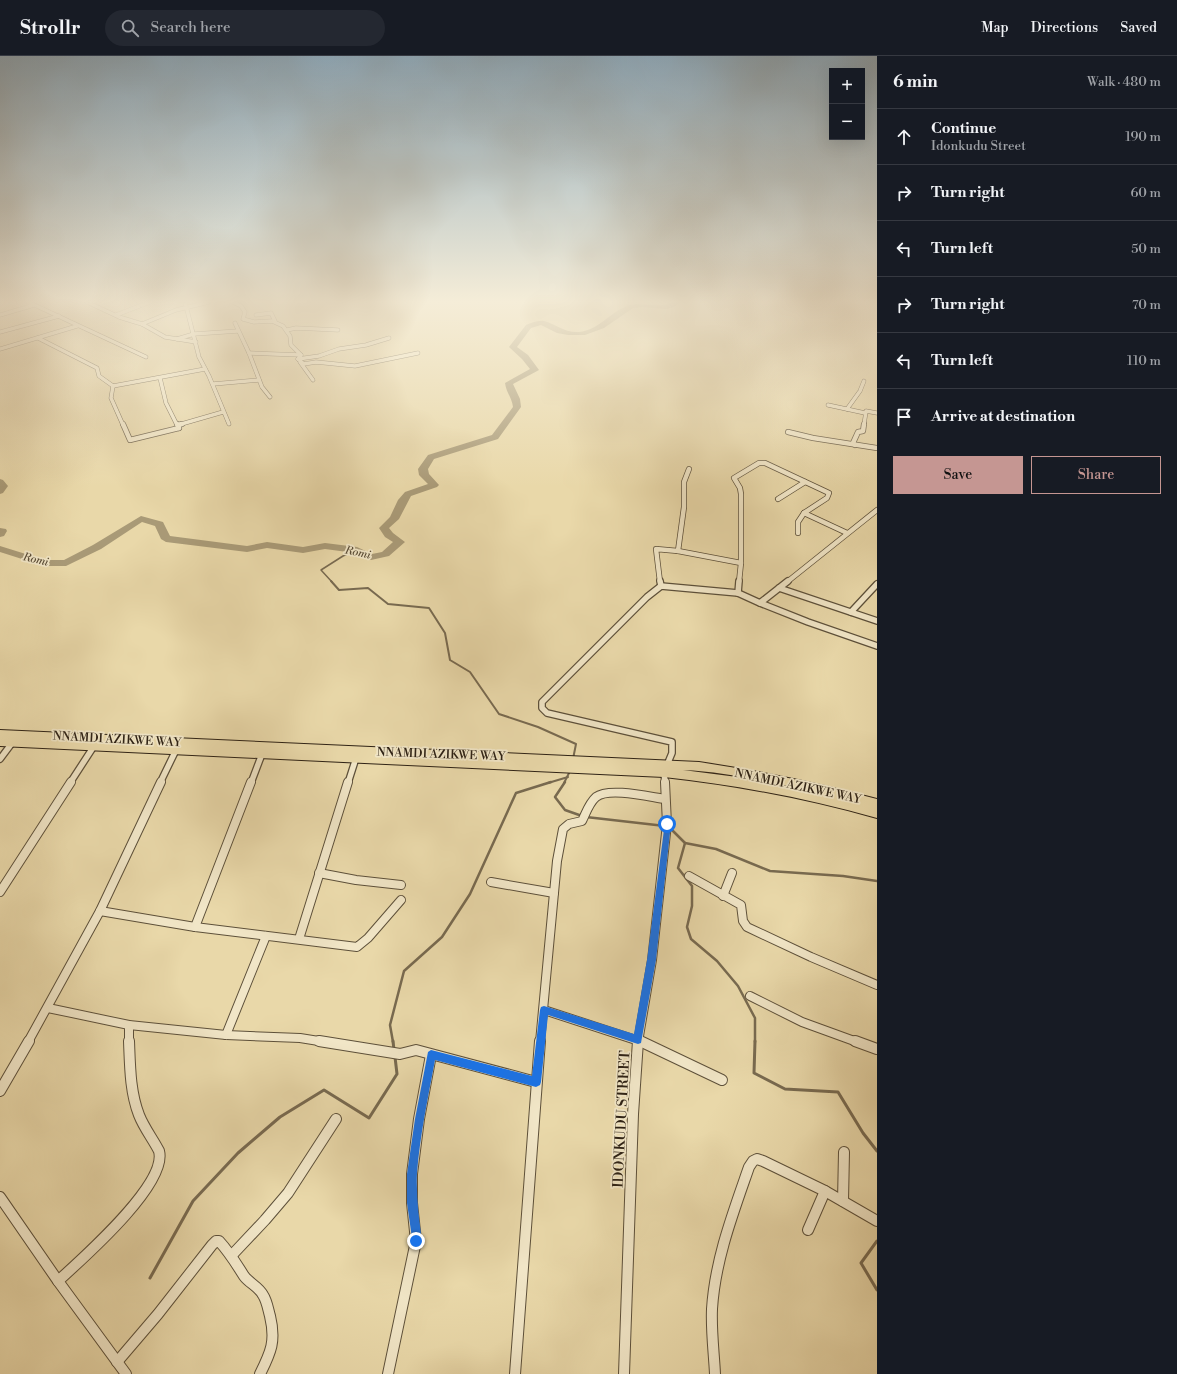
<!DOCTYPE html>
<html lang="en">
<head>
<meta charset="utf-8">
<style>
	:root { --surface:#171b24; --page:#242831; --text:#f1f3f6; --muted:#9ea1a6; --line:#363941; --accent:#c59692 }
	body { margin:0; font-family:"Libre Bodoni",serif; background:var(--page); color:var(--text) }
	.controls { position:absolute; right:12px; top:12px; display:grid; overflow:hidden; border-radius:0px; box-shadow:0 4px 16px #0002 }
	.controls button { width:36px; height:36px; display:grid; place-items:center; padding:0; border:0; border-bottom:1px solid var(--line); background:var(--surface); color:var(--text); font:20px sans-serif }
	.stop { position:absolute; width:12px; height:12px; margin:-9px; border:3px solid #1a73e8; border-radius:50%; background:#fff }
	.stop.end { background:#1a73e8; border-color:#fff; box-shadow:0 1px 4px #0008 }
	.list { margin:0; padding:0; list-style:none }
	h2 { display:flex; justify-content:space-between; align-items:center; height:52px; margin:0; padding:0 16px; font-size:17px }
	h2 small { font-size:13px; font-weight:400; color:var(--muted) }
	.list li { display:grid; grid-template-columns:26px 1fr auto; gap:12px; align-items:center; box-sizing:border-box; height:56px; padding:0 16px; border-top:1px solid var(--line) }
	.list b { display:block; font-size:15px; white-space:nowrap }
	.list p { margin:0; font-size:13px; white-space:nowrap; color:var(--muted) }
	.list em { font-size:13px; font-style:normal; color:var(--muted) }
	.actions { display:flex; gap:8px; padding:12px 16px }
	.actions a { flex:1; padding:9px 0; border:1px solid var(--accent); border-radius:0px; text-align:center; font-size:14px; color:var(--accent) }
	.actions .main { background:var(--accent); color:#111 }
	.icon { flex:none; width:22px; height:22px; fill:none; stroke:currentColor; stroke-width:2; stroke-linecap:round; stroke-linejoin:round }
	.map { position:relative; flex:none; width:877px; height:1318px; overflow:hidden }
	header { display:flex; align-items:center; gap:24px; box-sizing:border-box; height:56px; padding:0 20px; background:var(--surface); border-bottom:1px solid var(--line) }
	header strong { font-size:19px }
	nav { display:flex; gap:22px; margin-inline-start:auto; font-size:14px }
	.search { width:280px; height:36px; background:var(--page); display:flex; align-items:center; gap:10px; box-sizing:border-box; padding:0 14px; border-radius:22px; color:var(--muted); font-size:15px }
	main { display:flex }
	aside { flex:1; background:var(--surface) }
	.map>svg:first-child { display:block }
	.lines { fill:none; stroke-linecap:round; stroke-linejoin:round }
	.stream-far3 { stroke:#786a50; stroke-width:1.5 }
	.stream-far2 { stroke:#786a50; stroke-width:2 }
	.stream-far1 { stroke:#786a50; stroke-width:2.5 }
	.stream { stroke:#786a50; stroke-width:3 }
	.river { fill:#a99a77; fill-rule:evenodd }
	.street-far4-casing { stroke:#5d503a; stroke-width:4.5 }
	.street-far3-casing { stroke:#5d503a; stroke-width:6 }
	.street-far2-casing { stroke:#5d503a; stroke-width:8 }
	.street-far1-casing { stroke:#5d503a; stroke-width:10 }
	.street-casing { stroke:#5d503a; stroke-width:12 }
	.highway-casing { stroke:#2e2215; stroke-width:2 }
	.street-far4 { stroke:#f1e6c7; stroke-width:3.5 }
	.street-far3 { stroke:#f1e6c7; stroke-width:4.5 }
	.street-far2 { stroke:#f1e6c7; stroke-width:5.5 }
	.street-far1 { stroke:#f1e6c7; stroke-width:8 }
	.street { stroke:#f1e6c7; stroke-width:10 }
	.highway { fill:#e9d8a9; fill-rule:evenodd }
	.route { fill:#1a73e8 }
	.labels { text-anchor:middle; stroke-width:3.5; stroke-linejoin:round; paint-order:stroke }
	.far-water-label { font-size:11px; font-style:italic; fill:#594c37; stroke:#f1e6c7 }
	.street-label { font-size:12px; fill:#2e2215; stroke:#f1e6c7 }
	.near-street-label { font-size:14px; fill:#2e2215; stroke:#f1e6c7 }
</style>
</head>
<body>
<header>
<strong>Strollr</strong>
<div class="search"><svg class="icon" aria-label="search" viewBox="0 0 24 24"><circle cx="10" cy="10" r="6"/><path d="M15 15l6 6"/></svg>Search here</div>
<nav><a>Map</a><a>Directions</a><a>Saved</a></nav>
</header>
<main>
<div class="map">
<svg width="877" height="1318" viewBox="0 0 877 1318">
	<rect width="100%" height="100%" fill="#e9d8a9"/>
	<filter id="stains"><feTurbulence type="fractalNoise" baseFrequency=".005" numOctaves="4"/><feColorMatrix values="0 0 0 0 .2 0 0 0 0 .09 0 0 0 0 .02 0 0 0 .5 -.17"/></filter>
	<radialGradient id="worn" r=".72"><stop offset=".6" stop-color="#630" stop-opacity="0"/><stop offset="1" stop-color="#630" stop-opacity=".3"/></radialGradient>
	<g class="lines">
		<!-- stream-far3 -->
		<path class="stream-far3" d="M332,526L321,514L343,500L357,494"/>
		<!-- stream-far2 -->
		<g class="stream-far2">
			<path d="M331,525L339,534L368,532L388,548L429,552L445,577L450,604L470,616L499,658L538,671L576,688L573,703"/>
			<path d="M548,727L568,721"/>
			<path d="M564,727L570,715"/>
		</g>
		<!-- stream-far1 -->
		<g class="stream-far1">
			<path d="M565,726L555,741L565,754L582,760"/>
			<path d="M586,761L665,770"/>
			<path d="M669,771L685,787L678,812L692,830V850L687,871L691,883L717,905L738,930L755,962V986"/>
			<path d="M685,787L716,793L770,815L843,820L877,825"/>
			<path d="M393,986L390,969L404,915L442,881L470,838L516,737L551,726"/>
		</g>
		<!-- stream -->
		<g class="stream">
			<path d="M393,985L394,994"/>
			<path d="M755,985L754,1017L785,1033L838,1036L863,1077L877,1095"/>
			<path d="M877,1185L861,1207L877,1234"/>
			<path d="M150,1222L193,1145L238,1097L280,1061L324,1034L369,1062L397,1018L395,1001"/>
		</g>
		<!-- river -->
		<g class="river">
			<path d="M672,246H681L674,251L666,253L643,251L633,252L604,272L585,279H568L557,277L541,269L531,272L517,291L528,299L539,314L513,328L520,343L521,351L498,383L434,403L428,413L429,418L439,429L437,431L411,440L399,463L389,472L393,477L405,486L389,500L371,504L355,497L325,493L303,497L267,492L247,496L166,486L161,483L155,470L142,466L101,493L66,510H44L0,496V490L45,504H64L93,489L141,460L163,466L170,480L247,490L267,486L303,491L325,487L357,491L372,498L382,496L393,486L385,481L379,472L390,461L398,444L405,436L428,428L419,419L418,413L428,399L492,379L513,351C512,342 506,336 505,327L530,313L522,303L509,291L526,269C531,267 538,264 544,265C556,268 564,277 579,276C599,274 609,257 627,250C642,244 659,254 672,246Z"/>
			<path d="M0,423L3,424L8,430L3,437L0,438Z"/>
			<path d="M0,472L6,473L7,475L4,480L0,481Z"/>
		</g>
		<defs>
			<g id="street-far4">
				<path d="M28,246L146,301"/>
				<path d="M87,246L119,261L142,268L176,254L209,246"/>
				<path d="M185,246L199,301L209,320L229,368"/>
				<path d="M233,246L241,250L245,256L243,263L254,266L272,265L283,270L290,280L291,289L301,299L298,303"/>
				<path d="M0,259L34,249"/>
				<path d="M116,259L150,246"/>
				<path d="M256,259L271,257L275,265"/>
				<path d="M235,267L249,297L262,331L270,341"/>
				<path d="M142,268L165,281L196,286"/>
				<path d="M287,274L296,272L338,274"/>
				<path d="M0,276L59,260"/>
				<path d="M38,282L97,312L99,320L113,330L205,313"/>
				<path d="M177,283L194,278L238,275"/>
				<path d="M0,293L77,270"/>
				<path d="M249,297L301,299"/>
				<path d="M298,303L304,308L316,306L355,310L418,297"/>
				<path d="M298,303L319,300L339,293L366,289L389,282"/>
				<path d="M300,306L313,324"/>
				<path d="M160,322L166,347L177,369"/>
				<path d="M213,328L259,324"/>
				<path d="M113,330L111,342L123,369"/>
				<path d="M828,349L865,357"/>
				<path d="M847,353L860,335L864,325"/>
				<path d="M178,369L223,356"/>
				<path d="M864,369L866,355L877,357"/>
			</g>
			<g id="street-far3">
				<path d="M123,368L130,384L179,372L178,369L182,368"/>
				<path d="M177,368L179,372"/>
				<path d="M788,376L813,382L877,392"/>
				<path d="M855,389L853,387L858,376L863,375L864,368"/>
				<path d="M778,443L805,426"/>
				<path d="M798,477V466L804,457"/>
				<path d="M678,495L741,507"/>
				<path d="M660,526L656,493L678,495L684,451V426L689,413"/>
				<path d="M739,526L741,507V438L740,432L734,422L759,407H765L829,437L827,442L804,457L847,477"/>
				<path d="M787,526L877,454"/>
			</g>
			<g id="street-far2">
				<path d="M660,525L661,530"/>
				<path d="M779,532L877,565"/>
				<path d="M738,537L739,525"/>
				<path d="M760,547L808,566L877,590"/>
				<path d="M851,556L877,528"/>
				<path d="M0,703L12,687"/>
				<path d="M667,709L672,697V686L547,657L542,652V646L647,541L661,530L738,537L760,547L788,525"/>
				<path d="M664,716L665,727"/>
				<path d="M70,727L94,690"/>
				<path d="M160,727L176,694"/>
				<path d="M251,727L262,698"/>
				<path d="M348,727L356,702"/>
			</g>
			<g id="street-far1">
				<path d="M319,817L356,824L401,829"/>
				<path d="M689,820L741,849L743,865L747,871L811,901L877,929"/>
				<path d="M491,826L554,837"/>
				<path d="M0,836L71,726"/>
				<path d="M723,840L732,817"/>
				<path d="M100,855L195,871L357,891L368,882L401,844"/>
				<path d="M195,871L251,726"/>
				<path d="M299,883L348,726"/>
				<path d="M750,940L802,966L857,986"/>
				<path d="M48,952L129,969L226,979L300,982L325,986"/>
				<path d="M544,954L642,986"/>
				<path d="M129,969V986"/>
				<path d="M226,979L266,880"/>
				<path d="M28,986L100,855L161,726"/>
				<path d="M540,986L557,805L563,773L569,768L582,765C586,757 589,747 596,741C609,731 650,741 665,743"/>
				<path d="M638,986L652,904L667,768L665,726"/>
			</g>
			<g id="street">
				<path d="M319,985L400,998L416,994L536,1026"/>
				<path d="M640,985L722,1024"/>
				<path d="M855,985L877,993"/>
				<path d="M0,1035L29,985"/>
				<path d="M0,1141L58,1225L126,1318"/>
				<path d="M843,1145L844,1096"/>
				<path d="M808,1174L825,1135"/>
				<path d="M232,1199L265,1164L288,1137L336,1063"/>
				<path d="M58,1225C82,1203 168,1128 159,1095C153,1083 144,1072 139,1059C130,1036 130,1010 129,985"/>
				<path d="M117,1306L158,1258L212,1189L216,1185H219C230,1197 235,1206 244,1220C249,1227 259,1231 263,1239C267,1245 268,1253 270,1260C276,1285 271,1296 260,1318"/>
				<path d="M388,1318L416,1185L412,1147V1118L419,1063L431,999"/>
				<path d="M515,1318L540,985"/>
				<path d="M624,1318L633,1058L638,985"/>
				<path d="M715,1318C714,1297 711,1275 712,1253C715,1204 733,1157 749,1111L753,1105L757,1103L763,1105L825,1135L877,1165"/>
			</g>
			<path id="highway" d="M0,674L699,706C759,715 818,727 877,743V762C807,742 736,729 664,721L0,690ZM683,714C729,716 774,727 819,737L824,738L745,722Z"/>
		</defs>
		<!-- street-far4 casing -->
		<use href="#street-far4" class="street-far4-casing"/>
		<!-- street-far3 casing -->
		<use href="#street-far3" class="street-far3-casing"/>
		<!-- street-far2 casing -->
		<use href="#street-far2" class="street-far2-casing"/>
		<!-- street-far1 casing -->
		<use href="#street-far1" class="street-far1-casing"/>
		<!-- street casing -->
		<use href="#street" class="street-casing"/>
		<!-- highway casing -->
		<use href="#highway" class="highway-casing"/>
		<!-- street-far4 -->
		<use href="#street-far4" class="street-far4"/>
		<!-- street-far3 -->
		<use href="#street-far3" class="street-far3"/>
		<!-- street-far2 -->
		<use href="#street-far2" class="street-far2"/>
		<!-- street-far1 -->
		<use href="#street-far1" class="street-far1"/>
		<!-- street -->
		<use href="#street" class="street"/>
		<!-- highway -->
		<use href="#highway" class="highway"/>
	</g>
	<!-- sky -->
	<linearGradient id="sky" x2="0" y2="1"><stop stop-color="#8faabb"/><stop offset="0.57" stop-color="#f5edd8"/><stop offset="1" stop-color="#f5edd8" stop-opacity="0"/></linearGradient>
	<rect width="877" height="431" fill="url(#sky)"/>
	<!-- route -->
	<path class="route" d="M665,766H667L671,768L656,904L641,987L638,988L548,959L541,1026L540,1029L536,1031L435,1004C428,1042 420,1079 417,1117C416,1140 419,1163 422,1185L420,1189L416,1190L413,1189L407,1147V1118L415,1063L428,996L431,994L532,1020L540,954L541,951L544,950L634,978L647,904Z"/>
	<g class="labels">
		<!-- far-water labels -->
		<g class="far-water-label">
			<text transform="translate(358 496) rotate(12)" y="4">Romi</text>
			<text transform="translate(36 503) rotate(13)" y="4">Romi</text>
		</g>
		<!-- street labels -->
		<g class="street-label">
			<text transform="translate(117 683) rotate(3)" y="4">NNAMDI AZIKWE WAY</text>
			<text transform="translate(441 698) rotate(2)" y="4">NNAMDI AZIKWE WAY</text>
			<text transform="translate(798 730) rotate(12)" y="4">NNAMDI AZIKWE WAY</text>
		</g>
		<!-- near-street labels -->
		<g class="near-street-label">
			<text transform="translate(621 1063) rotate(-87)" y="5">IDONKUDU STREET</text>
		</g>
	</g>
	<rect width="100%" height="100%" filter="url(#stains)"/>
	<rect width="100%" height="100%" fill="url(#worn)"/>
</svg>
<div class="controls">
<button>+</button>
<button>−</button>
</div>
<div class="stop" style="left:667px;top:768px"></div>
<div class="stop end" style="left:416px;top:1185px"></div>
</div>
<aside>
<h2>6 min<small>Walk · 480 m</small></h2>
<ul class="list">
<li><svg class="icon" aria-label="ahead" viewBox="0 0 24 24"><path d="M12 20V5M6 11l6-6 6 6"/></svg><div><b>Continue</b><p>Idonkudu Street</p></div><em>190 m</em></li>
<li><svg class="icon" aria-label="right" viewBox="0 0 24 24"><path d="M7 20v-9h11M14 6l5 5-5 5"/></svg><div><b>Turn right</b></div><em>60 m</em></li>
<li><svg class="icon" aria-label="left" viewBox="0 0 24 24"><path d="M17 20v-9H6M10 6l-5 5 5 5"/></svg><div><b>Turn left</b></div><em>50 m</em></li>
<li><svg class="icon" aria-label="right" viewBox="0 0 24 24"><path d="M7 20v-9h11M14 6l5 5-5 5"/></svg><div><b>Turn right</b></div><em>70 m</em></li>
<li><svg class="icon" aria-label="left" viewBox="0 0 24 24"><path d="M17 20v-9H6M10 6l-5 5 5 5"/></svg><div><b>Turn left</b></div><em>110 m</em></li>
<li><svg class="icon" aria-label="arrive" viewBox="0 0 24 24"><path d="M6 21V4h12l-3 4 3 4H6"/></svg><div><b>Arrive at destination</b></div></li>
</ul>
<div class="actions"><a class="main">Save</a><a>Share</a></div>
</aside>
</main>
</body>
</html>
